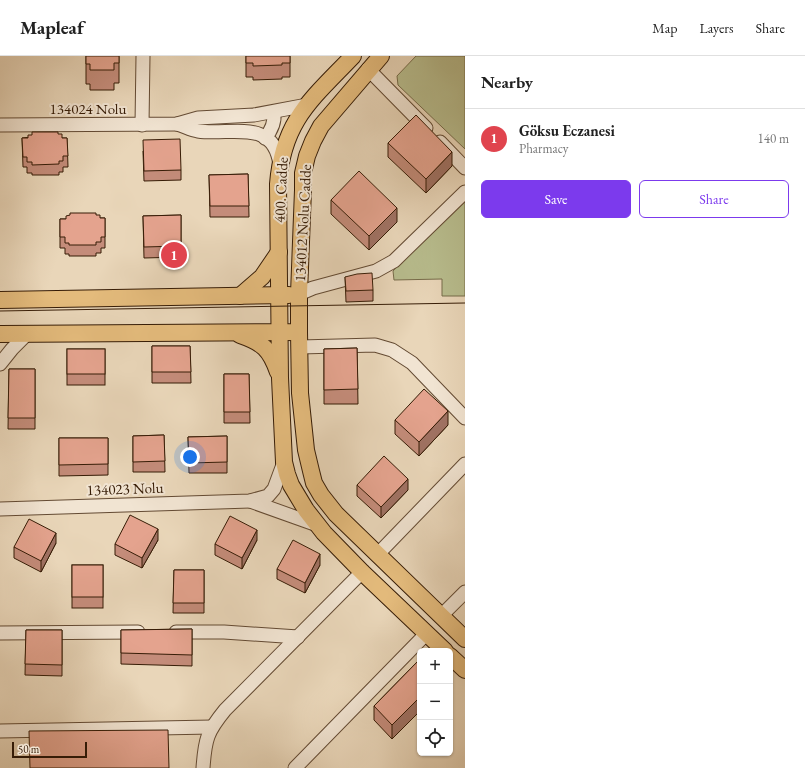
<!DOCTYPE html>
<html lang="en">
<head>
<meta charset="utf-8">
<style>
	:root { --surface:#fff; --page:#f2f2f2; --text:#222; --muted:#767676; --line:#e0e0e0; --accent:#7c3aed }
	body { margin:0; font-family:"EB Garamond",serif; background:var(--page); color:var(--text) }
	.controls { position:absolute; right:12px; bottom:12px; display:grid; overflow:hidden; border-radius:6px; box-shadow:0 1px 3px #0004 }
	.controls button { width:36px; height:36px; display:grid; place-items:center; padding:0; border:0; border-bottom:1px solid var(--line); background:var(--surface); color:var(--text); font:20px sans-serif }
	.scale { position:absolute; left:12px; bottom:10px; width:75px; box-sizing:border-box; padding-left:4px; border:2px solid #361c06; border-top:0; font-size:11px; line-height:14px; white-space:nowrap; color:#361c06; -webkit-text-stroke:3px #f1e4d2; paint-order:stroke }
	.you { position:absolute; left:190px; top:401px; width:14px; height:14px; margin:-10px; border:3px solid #fff; border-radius:50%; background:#1a73e8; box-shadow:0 0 0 6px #1a73e833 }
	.badge { display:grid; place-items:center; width:26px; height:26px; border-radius:50%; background:var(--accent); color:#fff; font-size:13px; font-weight:700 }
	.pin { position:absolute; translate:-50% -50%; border:2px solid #fff; box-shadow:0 1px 4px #0006 }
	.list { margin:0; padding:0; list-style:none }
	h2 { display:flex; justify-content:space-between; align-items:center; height:52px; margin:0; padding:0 16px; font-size:17px }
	h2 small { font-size:13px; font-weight:400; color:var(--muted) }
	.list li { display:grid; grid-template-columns:26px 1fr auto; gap:12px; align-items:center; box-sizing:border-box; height:60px; padding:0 16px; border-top:1px solid var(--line) }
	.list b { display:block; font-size:15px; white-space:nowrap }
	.list p { margin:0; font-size:13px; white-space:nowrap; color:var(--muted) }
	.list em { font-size:13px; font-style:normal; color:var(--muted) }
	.actions { display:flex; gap:8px; padding:12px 16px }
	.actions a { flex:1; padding:9px 0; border:1px solid var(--accent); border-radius:6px; text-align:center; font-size:14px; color:var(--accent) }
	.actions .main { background:var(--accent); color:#fff }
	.icon { flex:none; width:22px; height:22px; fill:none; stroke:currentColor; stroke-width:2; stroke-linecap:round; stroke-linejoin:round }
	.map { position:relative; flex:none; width:465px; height:712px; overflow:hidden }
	header { display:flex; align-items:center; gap:24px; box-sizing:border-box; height:56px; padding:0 20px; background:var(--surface); border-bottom:1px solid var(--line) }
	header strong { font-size:19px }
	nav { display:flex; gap:22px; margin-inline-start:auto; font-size:14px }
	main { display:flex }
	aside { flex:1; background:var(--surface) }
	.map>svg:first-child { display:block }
	.green { fill:#b8bd8e; stroke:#776c4a }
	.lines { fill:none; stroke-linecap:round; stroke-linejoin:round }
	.minor-casing { stroke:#634a33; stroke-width:15 }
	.major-casing { stroke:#361c06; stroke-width:18 }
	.minor { stroke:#f1e4d2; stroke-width:13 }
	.major { stroke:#e4bb7c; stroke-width:16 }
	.tram { stroke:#361c06; stroke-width:1 }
	.wall { fill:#c48c7a; stroke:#361c06 }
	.shaded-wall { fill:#a07263; stroke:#361c06 }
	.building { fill:#e4a38e; stroke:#361c06 }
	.labels { text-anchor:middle; stroke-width:4; stroke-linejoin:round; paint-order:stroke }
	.street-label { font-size:15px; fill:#361c06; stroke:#f1e4d2 }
</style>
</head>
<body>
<header>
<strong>Mapleaf</strong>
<nav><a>Map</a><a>Layers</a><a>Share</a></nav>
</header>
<main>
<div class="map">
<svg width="465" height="712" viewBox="0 0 465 712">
	<rect width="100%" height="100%" fill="#e9d6b9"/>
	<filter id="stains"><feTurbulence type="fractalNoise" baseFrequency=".005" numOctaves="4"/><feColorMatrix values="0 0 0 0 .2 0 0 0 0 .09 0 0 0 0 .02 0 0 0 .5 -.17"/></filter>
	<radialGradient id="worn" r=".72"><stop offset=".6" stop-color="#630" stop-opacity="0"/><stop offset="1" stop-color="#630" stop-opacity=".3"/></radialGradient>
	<!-- green -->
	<g class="green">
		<path d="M416,0H465V93L398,29L397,20Z"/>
		<path d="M465,145V240H442V223L394,224L393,215Z"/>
	</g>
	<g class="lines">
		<defs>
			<g id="minor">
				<path d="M368,13L426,72"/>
				<path d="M177,68C184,70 191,74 198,75C230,80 274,61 280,109"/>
				<path d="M0,69L177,68L198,62L254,59L307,49"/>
				<path d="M142,69L143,0"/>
				<path d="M265,82C272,74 275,66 274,56"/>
				<path d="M440,86L465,112"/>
				<path d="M299,238L313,232L376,215L394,205L465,136"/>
				<path d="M300,291L375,289L392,294L412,307L465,362"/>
				<path d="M0,308L12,293L27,278"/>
				<path d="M250,445L317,469"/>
				<path d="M0,453L250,445L268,440L274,433L284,406"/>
				<path d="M378,498L465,408"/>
				<path d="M441,560L465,536"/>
				<path d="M176,576H224L298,581"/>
				<path d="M0,577L138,576"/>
				<path d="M0,675L212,671"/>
				<path d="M203,712C205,683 207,676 225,654L362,516"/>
				<path d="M295,712L426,578"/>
			</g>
			<g id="major">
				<path d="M353,0C312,43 283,64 278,128L280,322L284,406L287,418L291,429L306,454L324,477L362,516L445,595"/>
				<path d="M240,240L262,221L279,196"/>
				<path d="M0,244L289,239"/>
				<path d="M299,276L300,337L306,394L311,415L314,427L321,439L336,458L465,583"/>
				<path d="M0,278L299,276V238L303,134V117L307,100L313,85L321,70L381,0"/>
				<path d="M240,279C263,287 270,293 278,316"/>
				<path d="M450,600L465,614"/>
			</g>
		</defs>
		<!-- minor casing -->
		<use href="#minor" class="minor-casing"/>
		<!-- major casing -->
		<use href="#major" class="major-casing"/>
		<!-- minor -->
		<use href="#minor" class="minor"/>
		<!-- major -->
		<use href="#major" class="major"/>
		<!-- tram -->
		<path class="tram" d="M0,255L465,247"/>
	</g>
	<!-- wall -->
	<g class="wall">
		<path d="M86,0H119V27H114V34H90V28H86Z"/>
		<path d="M246,0H290V21H282V23L253,24V21H246Z"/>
		<path d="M58,78L62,82H67L68,111H63V116H59V119H32V117H27V111H23L22,82Z"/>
		<path d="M388,87L452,110L426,137L388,101Z"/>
		<path d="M143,95L181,114V124L144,125Z"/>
		<path d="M248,118L249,161H210L209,119Z"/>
		<path d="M331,144L397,166L369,194L331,158Z"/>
		<path d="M70,159H96L100,162H105V192H101V197H96V200H69V198H65V192H60V163H66Z"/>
		<path d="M181,159V201L144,202L143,160Z"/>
		<path d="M345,221L373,234V245L346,246Z"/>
		<path d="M152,290H190L191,327H152Z"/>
		<path d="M357,292L358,348H324V293Z"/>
		<rect x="67" y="293" width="38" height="36"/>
		<path d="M9,313H35V373H8Z"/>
		<path d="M224,318H249L250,367H224Z"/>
		<path d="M395,364L448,369L419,400L395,378Z"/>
		<path d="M164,379L165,416H133V380Z"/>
		<path d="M227,380V417H189L188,381Z"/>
		<path d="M59,382H108V419L59,420Z"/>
		<path d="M357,429L408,434L381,462L357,440Z"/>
		<path d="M158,484L142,512L115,499V488Z"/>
		<path d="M257,484L242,513L215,499V488Z"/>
		<path d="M56,487L41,516L14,502V491Z"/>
		<rect x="72" y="509" width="31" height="43"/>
		<path d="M320,509L305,537L277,523V513Z"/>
		<path d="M174,514H204V557H173Z"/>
		<path d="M192,573V610L121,608V574Z"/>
		<path d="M26,574H62V620L25,619Z"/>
		<path d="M420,603L392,683L374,664V650Z"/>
	</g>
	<!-- shaded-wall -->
	<g class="shaded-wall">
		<path d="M452,96V110L426,137V123Z"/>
		<path d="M397,152V166L369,194V180Z"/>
		<path d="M448,355V369L419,400V386Z"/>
		<path d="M408,423V434L381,462V451Z"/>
		<path d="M158,473V484L142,512V502Z"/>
		<path d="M257,474V484L242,513V502Z"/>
		<path d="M56,477V487L41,516V505Z"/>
		<path d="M320,498V509L305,537V527Z"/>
		<path d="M420,641V655L392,683V669Z"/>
	</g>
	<!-- building -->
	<g class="building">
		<path d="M86,0H119V7H114V14H90V8H86Z"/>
		<path d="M246,0H290V7H282V9L253,10V7H246Z"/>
		<path d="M416,59L452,96L426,123L388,87Z"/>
		<path d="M32,76H58V78H62V82H67L68,100H63V105H59V108L32,109V106H27V101H23L22,82H28V79H32Z"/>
		<path d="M180,83L181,114L144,115L143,84Z"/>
		<path d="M359,115L397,152L369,180L331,144Z"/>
		<path d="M248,118L249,150H210L209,119Z"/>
		<path d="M70,157H96V159H100V162H105V181H101V186H96V189H69V187H65V181H60V163H66V160L70,159Z"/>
		<path d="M181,159V190L144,191L143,160Z"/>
		<path d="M372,217L373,234L346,235L345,221L357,218Z"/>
		<path d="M152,290H190L191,316H152Z"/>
		<path d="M357,292L358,333L324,334V293Z"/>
		<rect x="67" y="293" width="38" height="25"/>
		<path d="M9,313H35V362H8Z"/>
		<path d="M224,318H249L250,356H224Z"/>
		<path d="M424,333L448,355L419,386L395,364Z"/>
		<path d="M164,379L165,405L133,406V380Z"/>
		<path d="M227,380V406L189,407L188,381Z"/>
		<path d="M59,382H108V408L59,409Z"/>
		<path d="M384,400L408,423L381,451L357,429Z"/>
		<path d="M130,459L158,473L142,502L115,488Z"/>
		<path d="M230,460L257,474L242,502L215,488Z"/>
		<path d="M29,463L56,477L41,505L14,491Z"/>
		<path d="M293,484L320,498L305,527L277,513Z"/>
		<rect x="72" y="509" width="31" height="32"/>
		<path d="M174,514H204V547H173Z"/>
		<path d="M192,573V599L121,597V574Z"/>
		<path d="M26,574H62V609L25,608Z"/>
		<path d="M420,603V641L392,669L374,650Z"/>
		<path d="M168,674L169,712H30L29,675Z"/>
	</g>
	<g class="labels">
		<!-- street labels -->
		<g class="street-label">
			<text x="88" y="58">134024 Nolu</text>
			<text transform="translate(281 134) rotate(-87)" y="5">400. Cadde</text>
			<text transform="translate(303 167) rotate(-87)" y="5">134012 Nolu Cadde</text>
			<text transform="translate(125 433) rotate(-2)" y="5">134023 Nolu</text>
		</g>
	</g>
	<rect width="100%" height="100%" filter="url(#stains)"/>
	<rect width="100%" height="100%" fill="url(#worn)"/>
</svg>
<div class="controls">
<button>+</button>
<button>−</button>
<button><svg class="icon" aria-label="locate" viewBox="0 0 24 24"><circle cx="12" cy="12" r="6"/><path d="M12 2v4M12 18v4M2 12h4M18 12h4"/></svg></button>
</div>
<div class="scale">50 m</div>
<div class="you"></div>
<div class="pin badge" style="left:174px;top:199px;background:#e0444e">1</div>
</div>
<aside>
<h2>Nearby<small></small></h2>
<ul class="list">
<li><span class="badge" style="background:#e0444e">1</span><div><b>Göksu Eczanesi</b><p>Pharmacy</p></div><em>140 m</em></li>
</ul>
<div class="actions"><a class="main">Save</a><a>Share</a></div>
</aside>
</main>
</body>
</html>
